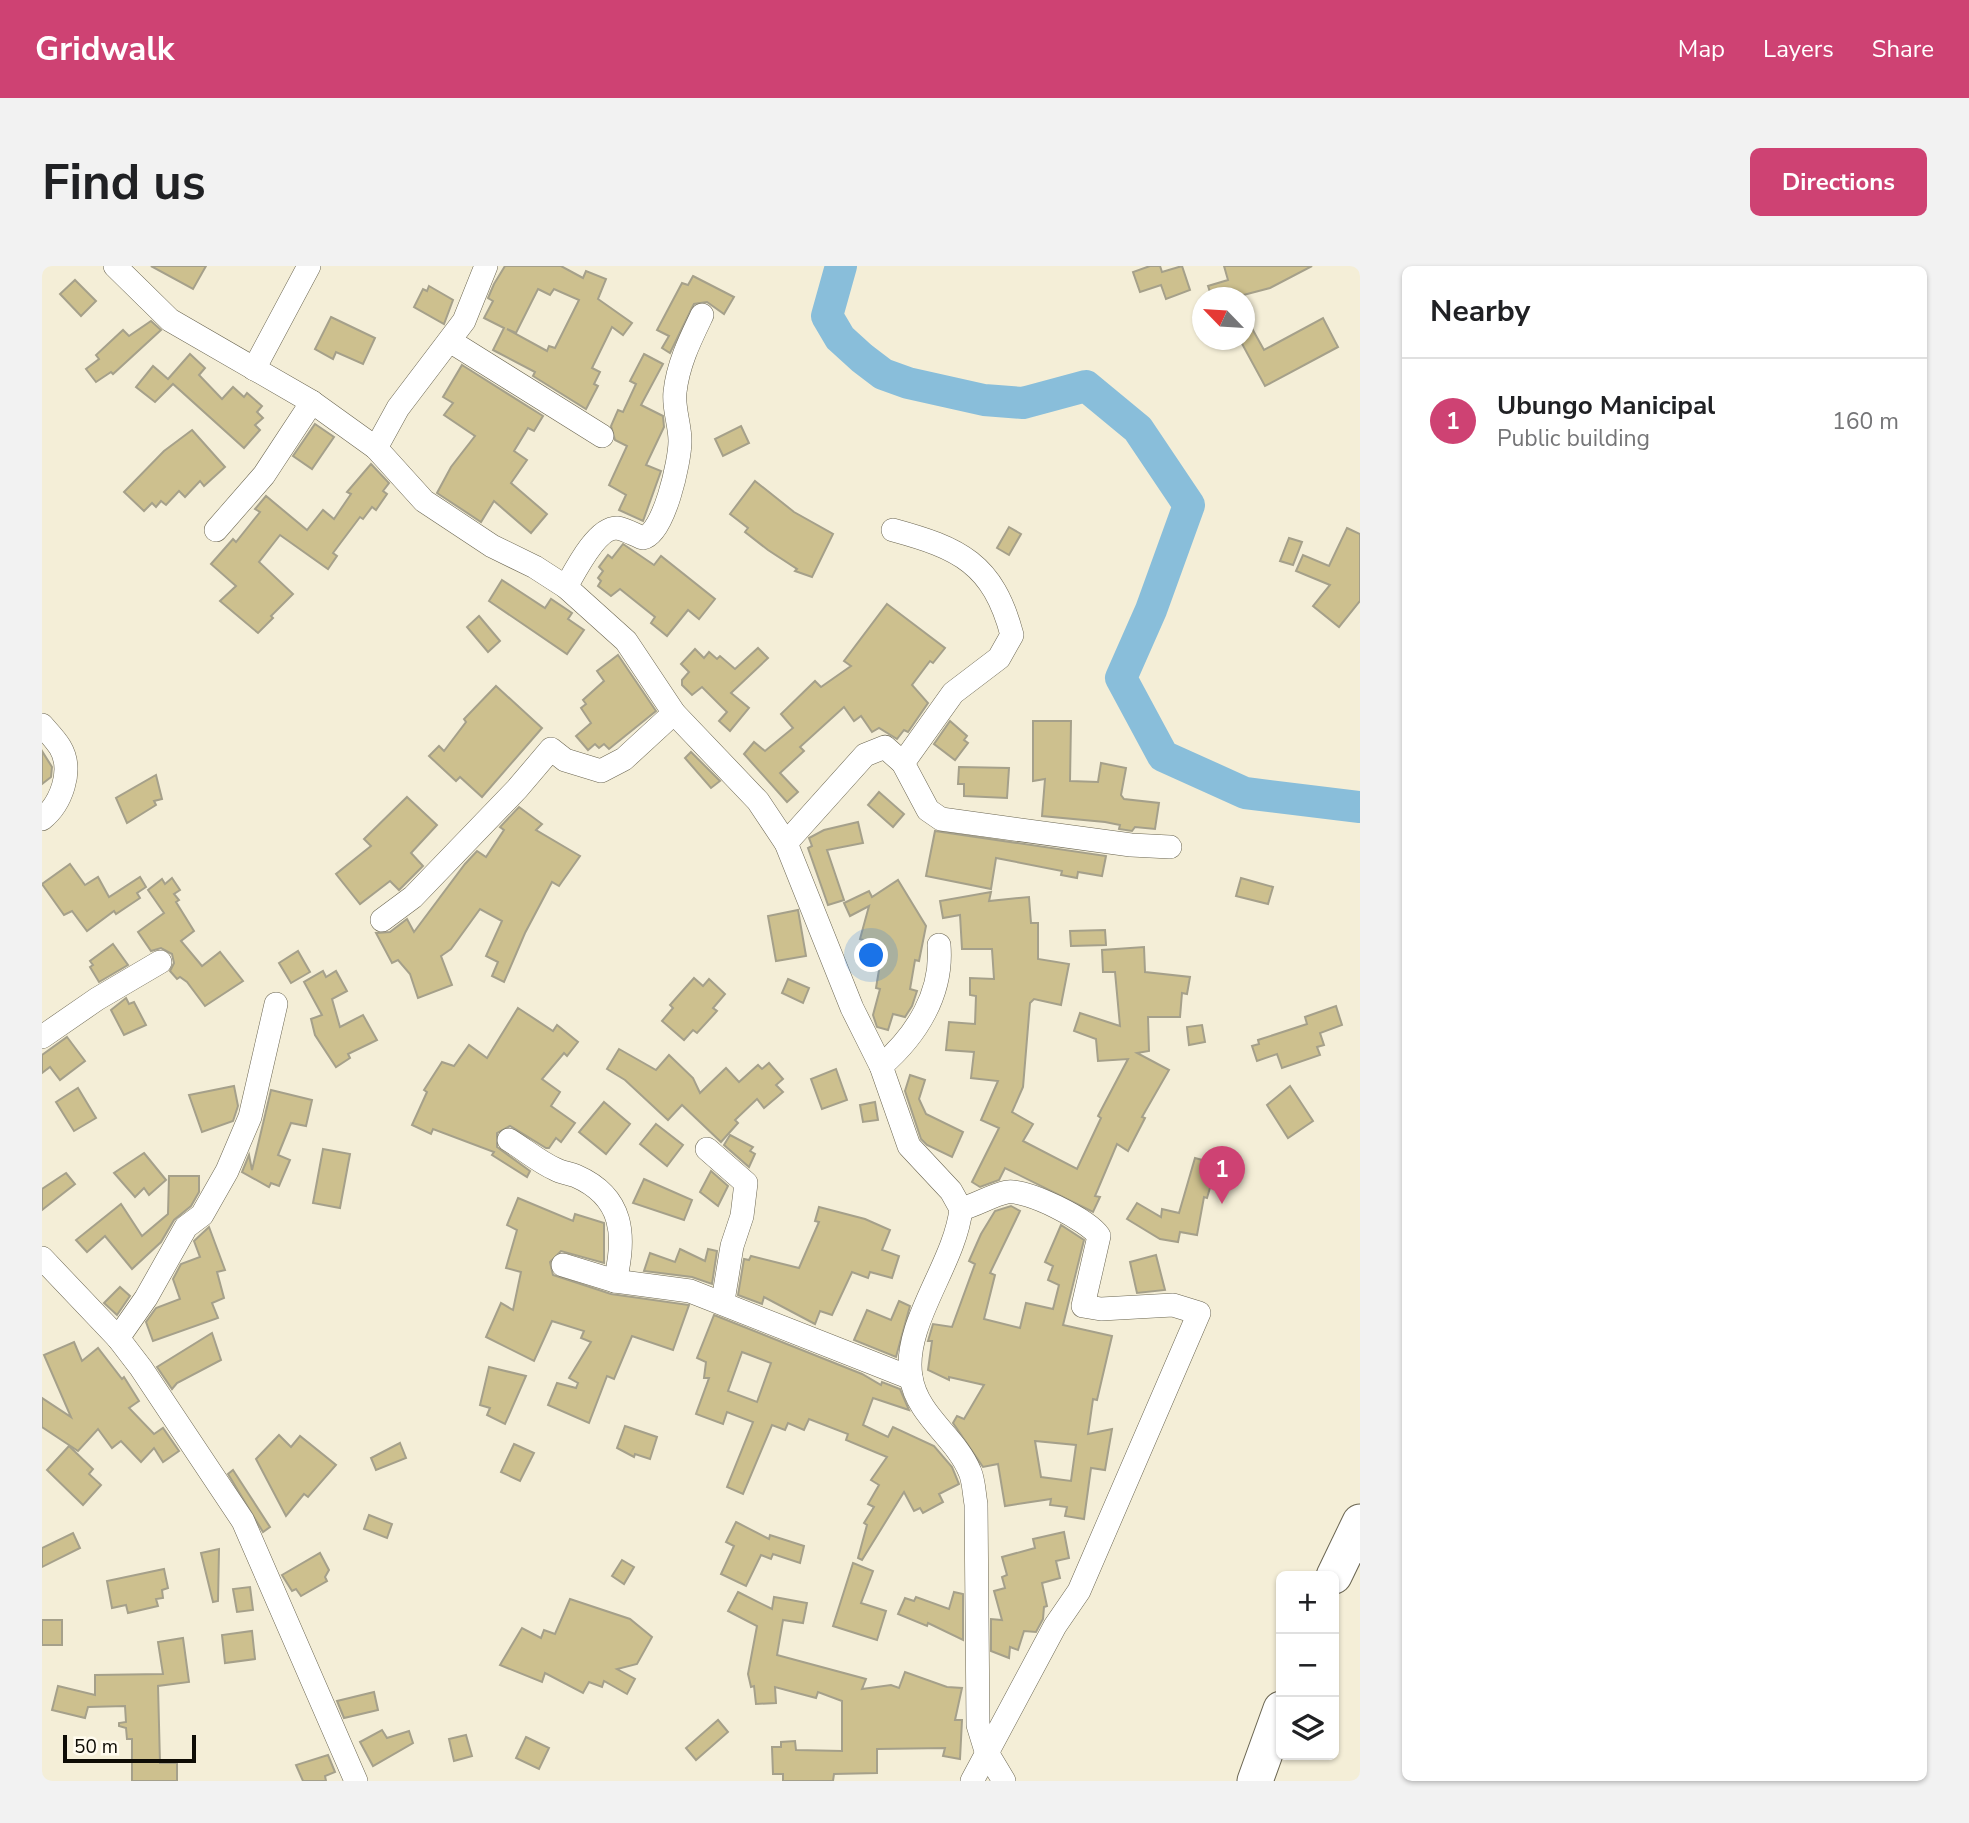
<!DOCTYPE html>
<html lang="en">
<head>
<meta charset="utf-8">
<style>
	:root { --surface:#fff; --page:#f2f2f2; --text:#202124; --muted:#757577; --line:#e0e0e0; --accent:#ce4273 }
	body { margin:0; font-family:"Nunito Sans",sans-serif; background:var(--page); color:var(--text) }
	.controls { position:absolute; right:21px; bottom:21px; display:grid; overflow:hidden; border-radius:10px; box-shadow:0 2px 5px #0004 }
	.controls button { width:63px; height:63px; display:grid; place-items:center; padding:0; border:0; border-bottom:2px solid var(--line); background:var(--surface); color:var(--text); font:35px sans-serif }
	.compass { position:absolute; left:1150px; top:21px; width:63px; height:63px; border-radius:50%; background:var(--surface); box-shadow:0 2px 5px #0004; rotate:295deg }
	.scale { position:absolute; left:21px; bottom:18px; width:133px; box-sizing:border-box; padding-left:7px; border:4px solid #0e0c05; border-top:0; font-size:19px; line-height:24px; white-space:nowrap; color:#0e0c05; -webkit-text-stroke:5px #fffbee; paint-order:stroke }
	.you { position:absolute; left:830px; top:690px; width:24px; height:24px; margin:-18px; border:5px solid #fff; border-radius:50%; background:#1a73e8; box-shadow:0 0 0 10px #1a73e833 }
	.badge { display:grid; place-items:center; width:46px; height:46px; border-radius:50%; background:var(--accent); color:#fff; font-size:23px; font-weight:700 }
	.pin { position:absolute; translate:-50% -58px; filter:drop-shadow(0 2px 4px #0008) }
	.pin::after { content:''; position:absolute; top:37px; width:24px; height:21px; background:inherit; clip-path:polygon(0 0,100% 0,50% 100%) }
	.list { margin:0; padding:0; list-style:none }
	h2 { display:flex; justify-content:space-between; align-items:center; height:91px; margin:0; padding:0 28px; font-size:30px }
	h2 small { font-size:23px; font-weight:400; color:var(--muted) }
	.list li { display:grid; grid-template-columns:46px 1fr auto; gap:21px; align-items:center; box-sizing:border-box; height:126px; padding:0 28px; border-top:2px solid var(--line) }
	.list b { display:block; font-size:26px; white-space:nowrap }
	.list p { margin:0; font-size:23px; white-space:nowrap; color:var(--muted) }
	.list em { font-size:23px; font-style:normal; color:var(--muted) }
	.icon { flex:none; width:38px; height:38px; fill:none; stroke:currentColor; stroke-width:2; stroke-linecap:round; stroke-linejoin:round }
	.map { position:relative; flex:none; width:1318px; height:1515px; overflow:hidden; border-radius:10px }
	header { display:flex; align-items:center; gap:42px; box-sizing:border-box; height:98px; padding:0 35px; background:var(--accent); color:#fff }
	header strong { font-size:33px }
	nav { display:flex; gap:38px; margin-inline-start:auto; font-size:24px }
	.intro { display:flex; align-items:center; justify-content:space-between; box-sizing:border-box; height:168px; padding:0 42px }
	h1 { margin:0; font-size:49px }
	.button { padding:18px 32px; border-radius:10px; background:var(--accent); color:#fff; font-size:24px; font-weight:700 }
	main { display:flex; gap:42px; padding:0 42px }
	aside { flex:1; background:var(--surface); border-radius:10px; box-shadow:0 2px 5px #0004 }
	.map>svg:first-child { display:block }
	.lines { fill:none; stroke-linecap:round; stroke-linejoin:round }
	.river { stroke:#89beda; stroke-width:32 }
	.building { fill:#cdc08e; stroke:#a5a08a; stroke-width:2; fill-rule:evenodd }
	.minor-casing { stroke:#6a6551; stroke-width:24 }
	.highway-casing { stroke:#6a6551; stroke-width:37 }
	.minor { stroke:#fff; stroke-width:23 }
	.highway { stroke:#fff; stroke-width:35 }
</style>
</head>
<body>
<header>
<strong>Gridwalk</strong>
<nav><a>Map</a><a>Layers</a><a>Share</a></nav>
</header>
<div class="intro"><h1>Find us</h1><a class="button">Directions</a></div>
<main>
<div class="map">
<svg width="1318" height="1515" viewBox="0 0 1318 1515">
	<rect width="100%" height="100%" fill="#f4eed7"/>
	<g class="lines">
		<!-- river -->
		<path class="river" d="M799,0L785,50L798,72L820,92L841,108L866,117L942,134L981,137L1044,120L1096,163L1147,239L1109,344L1079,412L1121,490L1203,527L1318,541"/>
	</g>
	<!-- building -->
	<g class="building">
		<path d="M109,0H164L151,23Z"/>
		<path d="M463,0H519L541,12L544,5L564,13L556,33L590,57L581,69L570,61L550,102L558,106L552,118L556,120L544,143L491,110L493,106L451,84L462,62L442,52L451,35L446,32L452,18ZM496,23L508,29L512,23L537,34L513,82L507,80L505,85L465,63L474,67Z"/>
		<path d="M1108,0H1118L1120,6L1140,0L1148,24L1124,33L1119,19L1098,26L1091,6Z"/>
		<path d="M1182,0H1270L1228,22L1190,32H1170L1166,20L1186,14Z"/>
		<path d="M651,10L692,31L682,48L665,36L652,38L628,87L620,82L627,70L615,64L640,17L646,19Z"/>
		<path d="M33,14L54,35L39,50L18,28Z"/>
		<path d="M387,20L411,34L402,58L372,41L381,23L385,25Z"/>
		<path d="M1202,48L1222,84L1281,52L1296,81L1223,120L1198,74H1202Z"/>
		<path d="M289,51L333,72L321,98L294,86L291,93L273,83Z"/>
		<path d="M109,55L119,64L71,108L69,106L54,116L44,103L57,93L54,89L81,64L87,70Z"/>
		<path d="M148,88L163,102L157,109L180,133L191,121L202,131L205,127L220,140L215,146L221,152L213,159L218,164L202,182L131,118L113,136L94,121L111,100L126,113Z"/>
		<path d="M602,88L621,98L599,139L621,150L622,161L604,199L619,205L601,255L577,244L584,229L567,219L585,180L573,174L569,160L576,144L581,146L594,118L588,115Z"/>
		<path d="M420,99L501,150L492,165L486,162L472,185L485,194L469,217L505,248L489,267L452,235L439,256L395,227L409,201L433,170L402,149L411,137L401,131Z"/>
		<path d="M273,158L292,171L270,203L251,190Z"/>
		<path d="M699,160L707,177L681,190L673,173Z"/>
		<path d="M150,164L183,201L162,220L158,215L143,231L137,225L124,239L119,235L114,241L110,237L102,245L82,226L122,185Z"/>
		<path d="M329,198L347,217L341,225L345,228L334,244L330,241L321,253L318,251L291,287L295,290L286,303L238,269L217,296L251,328L229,350L231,352L216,367L178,335L194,320L169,298L191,273L194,276L218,246L213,243L224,230L265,264L281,244L292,253L309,228L305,226Z"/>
		<path d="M713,215L752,246L791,268L770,311L753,305L755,303L726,284L703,266L706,262L688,248Z"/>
		<path d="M967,261L979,268L967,289L955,282Z"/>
		<path d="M1305,262L1318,268V335L1297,361L1271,340L1288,319L1254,305L1261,289L1287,300Z"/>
		<path d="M1247,272L1260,276L1251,299L1238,295Z"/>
		<path d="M581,278L612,299L619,290L673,333L657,353L646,344L625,370L609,357L613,351L578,323L569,330L556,320L559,315L556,312L561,305L557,301L566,289L570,292Z"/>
		<path d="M460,314L503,342L509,333L530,347L526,353L542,364L525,388L447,335Z"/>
		<path d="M845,338L903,382L891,397L888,395L870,419L886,437L866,466L862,464L855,473L837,462L830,466L819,450L812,455L802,441L758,481L762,485L738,507L756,526L745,536L702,488L712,476L723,485L751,462L739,448L773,415L779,421L809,400L802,395Z"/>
		<path d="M437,350L458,375L446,386L425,361Z"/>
		<path d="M716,382L726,392L689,427L707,442L688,465L677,455L685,446L660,421L650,429L640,419V414L647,406L639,398L653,383L662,392L667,386L675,393L678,390L693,403Z"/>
		<path d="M576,389L614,445L567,483L562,478L557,482L553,478L546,484L534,470L549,457L539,442L544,438L541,434L562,415L555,405Z"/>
		<path d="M454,420L500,462L440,531L418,511L414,515L387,490L397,480L402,485L424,456L422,453Z"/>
		<path d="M908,455L925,470L922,474L926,477L913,494L892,478Z"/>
		<path d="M991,455H1029L1028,515L1056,516L1059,497L1084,502L1079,529L1082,533L1117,537L1113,563L1093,561L1090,565L1077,563L1078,559L1063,556L1000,550L1003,513L991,515Z"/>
		<path d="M0,485L10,501L9,511L0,518Z"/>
		<path d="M649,486L678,515L669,522L643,492Z"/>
		<path d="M917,501L967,502L965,532L922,530V518H916Z"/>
		<path d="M114,509L120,533L112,535L114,539L85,557L74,532Z"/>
		<path d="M837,526L862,548L851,561L826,539Z"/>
		<path d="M365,531L395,559L369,587L381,600L357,624L348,615L318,638L294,608L329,580L322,573Z"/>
		<path d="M477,541L500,558L494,564L538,590L517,620L510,616L483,667L462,716L450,710L456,696L444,690L460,655L438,643L409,683L399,690L410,719L376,732L368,708L356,694L350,697L334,667L348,666L365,653L372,666L423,598L435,585L444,591L462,564L458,561Z"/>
		<path d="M816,556L821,577L785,584L802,634L786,639L766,582L770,580L767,572L782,564Z"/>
		<path d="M893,565L1064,590L1060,610L1036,606L1035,612L1019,609L1020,605L954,592L949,623L884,610Z"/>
		<path d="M28,598L43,619L56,611L67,631L98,611L104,621L95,627L98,632L74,648L72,645L45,665L30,645L22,649L0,618Z"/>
		<path d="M130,612L138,624L132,628L137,634L134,636L152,665L139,675L160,700L178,686L201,715L163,740L145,716L138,711L135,713L128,705L132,697L130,688L119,682L109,685L96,666L122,647L106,624L120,613L123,618Z"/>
		<path d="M1199,612L1231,621L1226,638L1194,630Z"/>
		<path d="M856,614L884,660L877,695L873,694L868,723L875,725L870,740L863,751L851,748L846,764L835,761L831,749L838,723L834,722L841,680L818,673L827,640L808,650L802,637L827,625L830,631Z"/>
		<path d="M949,626L947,635L987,631L989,657H996V693L1027,698L1019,739L992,733L988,737L981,821L970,846L991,858L981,875L1035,903L1059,852L1056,850L1086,793L1056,795L1054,773L1032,765L1038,747L1078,760L1073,706H1061L1060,684L1102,681L1103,706L1148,711L1145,728L1140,727L1138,751H1106L1107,785L1095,787L1127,804L1100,851L1103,852L1086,885L1075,878L1053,930L1058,931L1051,946L963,902L957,914L938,921L930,916L957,862L939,854L956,815L929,812L932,786L904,784L907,756L933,758L934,730L928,729V712L952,713L950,683H920L918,649L901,652L898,635Z"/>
		<path d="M756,644L764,690L734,695L726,650Z"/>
		<path d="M1063,664L1064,679L1029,680L1028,665Z"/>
		<path d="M71,678L86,699L57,716L48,701L51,699L48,695Z"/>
		<path d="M256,685L268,706L249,717L237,697Z"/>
		<path d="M281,705L284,711L294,705L305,725L290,733L298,761L321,749L335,774L306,788L308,792L294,801L273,769L269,753L280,749L262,716Z"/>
		<path d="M652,712L661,720L667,713L683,728L671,742L675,745L655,767L651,764L642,774L620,755L631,742L628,739Z"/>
		<path d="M746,713L767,722L761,737L740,727Z"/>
		<path d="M84,732L87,738L92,736L104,759L82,769L69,744Z"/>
		<path d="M1294,740L1300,759L1278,767L1282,779L1275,781L1278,789L1240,802L1235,788L1215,795L1210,780L1217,778L1216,774L1265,758L1263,751Z"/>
		<path d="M476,742L511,765L515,759L536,776L525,790L522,787L500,813L518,826L509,840L533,857L519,876L514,872L507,882H504L468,860L455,867V881L488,905L485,911L450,889L452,886L391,863L389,868L370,859L385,826L382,824L400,796L412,800L427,779L445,792Z"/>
		<path d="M1160,759L1163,776L1147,779L1145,761Z"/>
		<path d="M25,771L43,795L18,814L8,801L0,807V789Z"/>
		<path d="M577,783L614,804L627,789L651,812L658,827L684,802L697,816L716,799L720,803L727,797L741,813L734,819L741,826L722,842L715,833L693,854L696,857L679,876L640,839L626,854L583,814L565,803Z"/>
		<path d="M794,803L805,834L780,843L769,813Z"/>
		<path d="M868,809L883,814L877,833L884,848L921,866L910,891L885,879L879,873L863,825Z"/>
		<path d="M192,820L196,840L191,855L160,866L147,829Z"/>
		<path d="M1248,820L1271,855L1246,872L1225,839Z"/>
		<path d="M36,822L54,852L32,865L14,836Z"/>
		<path d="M229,824L270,834L264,860L249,857L236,889L248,894L237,920L229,917L227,921L200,906L207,889L210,904Z"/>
		<path d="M562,836L588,858L564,888L537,866Z"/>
		<path d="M833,836L836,854L821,856L818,839Z"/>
		<path d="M614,858L641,879L625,900L598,878Z"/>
		<path d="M688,869L711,881L708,885L713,888L707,901L682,879Z"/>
		<path d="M281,883L308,888L298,942L271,937Z"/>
		<path d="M102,887L124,914L107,929L102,922L93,931L72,907Z"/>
		<path d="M1153,892L1175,898L1165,932L1162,931L1155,969L1138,966L1136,976L1118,973L1085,953L1095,937L1119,951L1120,943L1137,947Z"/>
		<path d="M669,905L686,920L676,940L658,926Z"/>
		<path d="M24,907L33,918L0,944V923Z"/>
		<path d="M127,910H157V926L149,940L132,954L119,976L90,1003L63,970L45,986L34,974L79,938L100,970L126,948Z"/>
		<path d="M602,913L650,934L642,954L591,937Z"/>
		<path d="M476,932L531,955L533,948L562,957V997L519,985L508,996L511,1009L569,1028L647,1039L631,1084L590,1070L572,1113L565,1110L547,1157L506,1139L515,1117L534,1122L536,1117L527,1112L549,1076L539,1072L542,1065L510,1055L492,1095L444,1071L459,1037L471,1044L479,1006L464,1002L475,964L465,959Z"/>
		<path d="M969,940L978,945L948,1007L953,1009L942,1053L978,1062L984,1037L1011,1043L1017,1019L1006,1014L1011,1000L1003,996L1019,959L1042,974L1021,1059L1070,1070L1055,1134L1051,1133L1046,1168L1070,1163L1063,1204L1049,1202L1042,1253L1023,1250L1025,1241L1008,1239L1009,1233L963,1240L956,1198L941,1201L911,1157L915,1150L922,1153L942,1119L907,1111V1114L886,1104L890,1075H886L891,1058L910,1061L933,998L927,995L939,968L953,945ZM993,1175L1034,1179L1029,1215L999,1211Z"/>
		<path d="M777,941L823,953L848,964L840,984L857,990L850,1012L828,1006L826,1012L810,1006L790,1049L778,1045L773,1058L722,1031L720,1038L696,1029L702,993L707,994L709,990L757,1002L777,956L773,955Z"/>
		<path d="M167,961L183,1004L175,1006L182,1032L170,1037L176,1052L111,1075L104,1056L114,1042L138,1033L131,1013L139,998L158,991L152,975Z"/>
		<path d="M638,983L663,995L666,983L675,985L670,1018L650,1011L602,1005L608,987L633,996Z"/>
		<path d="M1114,989L1123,1024L1095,1027L1088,996Z"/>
		<path d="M78,1021L88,1030L75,1049L62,1037Z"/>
		<path d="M857,1035L868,1040L854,1091L812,1074L825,1044L849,1054Z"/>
		<path d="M672,1049L820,1108L839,1119L840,1116L858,1123L867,1144L831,1132L821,1159L846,1171L851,1161L892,1180L910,1201L917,1218L897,1228L901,1236L881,1247L878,1242L872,1245L862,1226L820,1294L816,1292L825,1259L822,1257L832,1241L826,1238L837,1219L829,1214L845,1191L804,1174L806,1168L767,1153L762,1164L746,1157L743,1164L730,1159L701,1228L685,1221L711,1156L685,1146L681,1158L654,1148L667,1112H662L664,1096L655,1092ZM700,1086L729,1097L715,1136L686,1125Z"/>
		<path d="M170,1067L179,1094L135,1117L130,1123L115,1101Z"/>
		<path d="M32,1076L40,1095L56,1082L80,1113L82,1111L97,1135L87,1142L112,1168L121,1162L137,1185L121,1196L112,1182L99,1196L79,1175L70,1182L56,1163L36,1185L0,1161V1132L29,1151L2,1089Z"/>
		<path d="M447,1101L484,1110L463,1158L445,1149L448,1142L438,1139Z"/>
		<path d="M583,1160L615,1171L608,1193L593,1188L592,1191L575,1182Z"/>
		<path d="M237,1169L249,1181L258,1170L294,1199L266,1231L262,1228L244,1250L214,1193Z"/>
		<path d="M358,1177L364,1192L334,1204L329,1192Z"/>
		<path d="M472,1178L492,1187L478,1215L459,1206Z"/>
		<path d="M27,1180L51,1203L47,1208L59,1219L41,1239L5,1204Z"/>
		<path d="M191,1204L228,1261L221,1266L186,1208Z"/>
		<path d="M327,1249L350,1258L345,1272L322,1263Z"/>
		<path d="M694,1256L727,1273L728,1269L762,1280L758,1297L731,1288L729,1293L719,1289L704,1320L679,1308L692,1280L684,1276Z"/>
		<path d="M1022,1266L1027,1292L1014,1295L1018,1312L1000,1317L1005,1340L1002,1341L1001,1353L994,1366L982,1365L976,1384L968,1381L967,1392L949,1385V1353L960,1354L952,1325L963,1322L960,1311L965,1309L960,1291L993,1282L991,1273Z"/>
		<path d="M31,1267L38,1282L0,1301V1282Z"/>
		<path d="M177,1283L176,1335L171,1336L159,1287Z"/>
		<path d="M278,1287L287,1304L283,1311L285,1315L259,1330L254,1323L250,1325L240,1309Z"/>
		<path d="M580,1294L592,1301L582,1318L570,1310Z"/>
		<path d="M811,1297L831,1305L819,1337L844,1345L835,1374L791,1360Z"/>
		<path d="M122,1303L126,1322L120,1324L121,1332L114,1333L116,1340L86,1347L84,1339L70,1342L65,1315Z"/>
		<path d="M208,1321L211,1344L195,1346L191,1323Z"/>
		<path d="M696,1326L730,1343L732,1331L765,1337L761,1357L741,1354L735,1389L824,1413L820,1423L849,1419L857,1422L863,1406L905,1421L920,1422L913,1454H920L918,1493L901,1490L903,1482L835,1483V1507L792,1508L791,1515H741V1508H731L730,1481H739V1476L753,1475L754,1484L800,1485V1435L776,1426L774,1432L733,1421L734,1437L714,1438L712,1420L709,1421L706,1408L715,1360L686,1345Z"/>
		<path d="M912,1326L921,1328V1374L886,1357L885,1360L856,1348L863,1332L872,1335L874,1331L907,1343Z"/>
		<path d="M528,1333L588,1353L610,1371L595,1398L575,1403L593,1413L585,1428L562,1415L560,1421L547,1416L541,1427L503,1407L500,1416L458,1399L480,1362L499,1372L502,1364L513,1368Z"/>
		<rect x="0" y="1354" width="20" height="25"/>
		<path d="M210,1365L213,1393L183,1397L180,1369Z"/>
		<path d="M141,1372L147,1416L116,1420L118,1497H135V1515H90V1473H85L84,1462L77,1460V1457L84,1456L83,1440L46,1441L43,1452L10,1444L16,1420L53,1429V1409L121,1408L116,1376Z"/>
		<path d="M332,1426L336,1444L302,1452L295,1435Z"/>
		<path d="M676,1454L686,1466L654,1494L644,1482Z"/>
		<path d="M340,1464L345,1472L367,1465L371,1477L331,1500L318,1476Z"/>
		<path d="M424,1469L430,1490L412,1495L407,1473Z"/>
		<path d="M484,1471L507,1482L497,1503L474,1492Z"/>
		<path d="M286,1489L293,1506L283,1510L284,1515H261L254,1499Z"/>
	</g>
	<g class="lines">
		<defs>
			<g id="minor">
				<path d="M73,0L128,54L270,136L334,182L382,235L450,280L493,301L524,321L584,375L632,447L716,535L744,577L810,742L839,800L867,880L909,925L919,943C913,998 860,1058 869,1111C875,1150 914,1171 928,1206C932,1215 932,1228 934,1238L936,1459L944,1485L962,1515"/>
				<path d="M408,75L560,170"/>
				<path d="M212,103L267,0"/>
				<path d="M334,182L356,142L422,55L444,0"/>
				<path d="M174,264L222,209L270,136"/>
				<path d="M851,264C917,282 951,297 970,369L957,392L911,427L861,497"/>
				<path d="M524,321C533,305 555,261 575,262C583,263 593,269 601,272C622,268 638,195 638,175C638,158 631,142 633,126C636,98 648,74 660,49"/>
				<path d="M0,459C6,466 13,473 18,481C32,504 19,538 0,553"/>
				<path d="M744,577L823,489L843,481L861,497L886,544L899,553L1089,579L1128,581"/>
				<path d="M340,654L371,631L475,523L509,483L523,494L559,505L582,493L632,447"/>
				<path d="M0,771L55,733L118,696"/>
				<path d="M839,800C875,769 901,727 897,679"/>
				<path d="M467,874C482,883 497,896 513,903C520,907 527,907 534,910C582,931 584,970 573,1015"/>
				<path d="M665,883L704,917L700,950L690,980L681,1035"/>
				<path d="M919,943C935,939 950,929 965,926C985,923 1046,954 1057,970L1041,1040L1059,1043L1131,1039L1157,1047L1037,1325L1013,1360L930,1515"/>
				<path d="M0,992L76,1072L99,1102L201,1255L314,1515"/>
				<path d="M521,999L573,1015L648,1025L869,1112"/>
				<path d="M76,1072L104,1032L144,961L160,949L185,905L208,851L234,738"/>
			</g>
			<g id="highway">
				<path d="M1292,1310L1318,1256"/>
				<path d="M1213,1515L1239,1443"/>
			</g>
		</defs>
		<!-- minor casing -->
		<use href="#minor" class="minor-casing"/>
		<!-- highway casing -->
		<use href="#highway" class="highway-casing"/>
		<!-- minor -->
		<use href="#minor" class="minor"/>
		<!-- highway -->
		<use href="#highway" class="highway"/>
	</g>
</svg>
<div class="controls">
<button>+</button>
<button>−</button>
<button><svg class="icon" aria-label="layers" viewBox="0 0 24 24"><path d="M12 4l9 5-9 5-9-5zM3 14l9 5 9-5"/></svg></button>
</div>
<svg class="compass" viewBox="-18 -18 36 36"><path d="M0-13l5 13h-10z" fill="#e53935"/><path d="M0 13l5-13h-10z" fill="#757577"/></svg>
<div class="scale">50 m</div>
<div class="you"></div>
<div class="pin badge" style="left:1180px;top:938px">1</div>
</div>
<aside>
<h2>Nearby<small></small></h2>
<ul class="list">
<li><span class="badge">1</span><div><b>Ubungo Manicipal</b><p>Public building</p></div><em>160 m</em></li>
</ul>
</aside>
</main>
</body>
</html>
